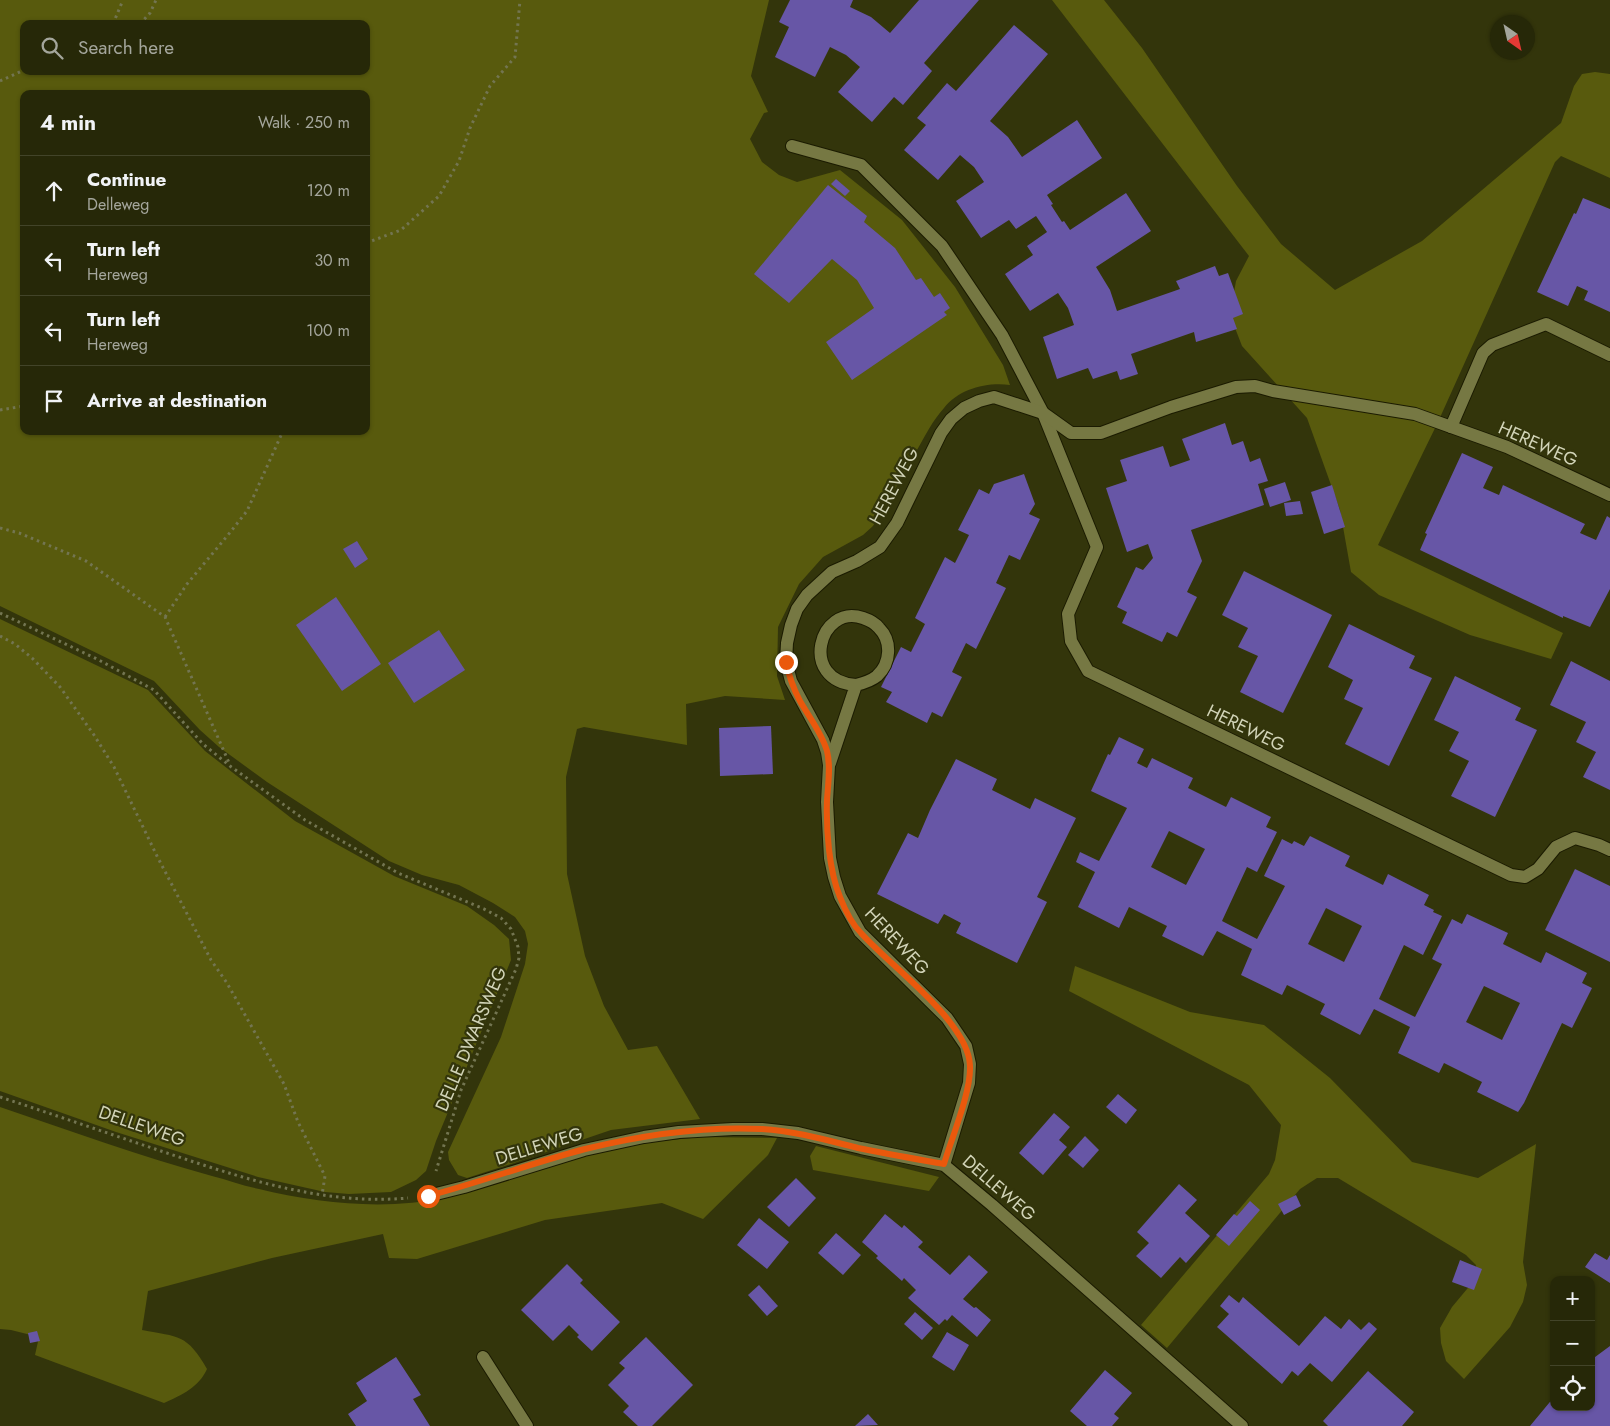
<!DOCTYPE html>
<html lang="en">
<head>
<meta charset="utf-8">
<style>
	:root { --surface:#262808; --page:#323416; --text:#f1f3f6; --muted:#a4a69c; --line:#424429 }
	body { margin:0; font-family:Jost,sans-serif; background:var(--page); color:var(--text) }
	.controls { position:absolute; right:15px; bottom:15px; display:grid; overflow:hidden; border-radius:10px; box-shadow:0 1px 4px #0004 }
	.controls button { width:45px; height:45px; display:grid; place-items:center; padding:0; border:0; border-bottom:1px solid var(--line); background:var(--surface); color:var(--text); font:25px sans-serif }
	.compass { position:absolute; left:1490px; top:15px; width:45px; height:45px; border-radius:50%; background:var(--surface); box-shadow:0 1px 4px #0004; rotate:146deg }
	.stop { position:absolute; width:15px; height:15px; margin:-11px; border:4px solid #ea580c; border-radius:50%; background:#fff }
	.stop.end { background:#ea580c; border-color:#fff; box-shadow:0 1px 5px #0008 }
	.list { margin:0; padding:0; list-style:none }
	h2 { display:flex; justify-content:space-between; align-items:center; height:65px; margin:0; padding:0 20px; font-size:21px }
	h2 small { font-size:16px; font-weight:400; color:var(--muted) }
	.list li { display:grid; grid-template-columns:32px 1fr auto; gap:15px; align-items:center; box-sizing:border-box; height:70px; padding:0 20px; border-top:1px solid var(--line) }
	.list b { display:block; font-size:19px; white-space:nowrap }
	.list p { margin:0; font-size:16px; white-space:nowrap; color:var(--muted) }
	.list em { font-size:16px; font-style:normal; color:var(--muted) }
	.icon { flex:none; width:28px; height:28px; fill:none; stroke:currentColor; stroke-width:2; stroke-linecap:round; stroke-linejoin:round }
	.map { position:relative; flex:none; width:1610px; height:1426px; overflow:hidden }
	.search { position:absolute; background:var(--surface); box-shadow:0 1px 4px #0004; left:20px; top:20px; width:350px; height:55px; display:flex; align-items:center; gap:12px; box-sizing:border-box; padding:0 18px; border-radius:10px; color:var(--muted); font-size:19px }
	.panel { position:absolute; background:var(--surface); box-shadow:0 1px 4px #0004; left:20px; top:90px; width:350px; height:345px; border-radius:10px }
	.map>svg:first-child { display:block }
	.green { fill:#585a0d; fill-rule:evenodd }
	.building { fill:#6756a6; fill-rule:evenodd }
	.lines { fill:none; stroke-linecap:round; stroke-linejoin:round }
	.lane-casing { stroke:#1b1b01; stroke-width:14 }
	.street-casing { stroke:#1b1b01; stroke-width:14 }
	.path { stroke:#737551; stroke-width:3; stroke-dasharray:2.5 4; stroke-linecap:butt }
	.lane { stroke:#767843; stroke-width:12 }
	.street { stroke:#767843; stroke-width:12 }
	.route { stroke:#ea580c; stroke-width:6 }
	.labels { text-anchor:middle; stroke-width:4.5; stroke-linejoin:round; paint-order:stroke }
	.street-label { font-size:18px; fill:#d2d4b8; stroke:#33350b }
</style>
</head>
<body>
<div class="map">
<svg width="1610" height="1426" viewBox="0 0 1610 1426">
	<rect width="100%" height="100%" fill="#33350b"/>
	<!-- green -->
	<g class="green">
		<path d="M0,0H769L751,76L768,112L764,113L750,139L762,162L779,175L797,182L840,170L902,220L955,287L1003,365L1010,385C986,382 959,389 944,408C933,420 925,436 917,450C903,475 889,501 873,526L863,535L823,557L799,584L778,627L777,676L785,700L725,696L686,704L687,745L584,727L577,729L566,777L567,874L585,956L604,1006L628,1050L657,1046L700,1119L611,1130L514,1163L467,1178L458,1175L449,1160L448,1152L501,1037L525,964L528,944L525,931L515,917L493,903L459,885L422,875L389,861L267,782L219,747L200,730L154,681L0,606ZM24,24H366V71H24ZM24,94H366V431H24Z"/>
		<path d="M1052,0H1104L1142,48L1237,186L1281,244L1335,290L1422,241L1561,123L1574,86L1582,74L1595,72L1610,74V178L1561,156L1555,162L1438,422L1378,545L1563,633L1551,659L1470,635L1379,595L1351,572L1340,510L1307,418L1242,346L1230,315L1236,281L1249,256Z"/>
		<path d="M0,619L148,690L205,751L295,821L394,876L467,906L494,925L509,939L511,960L436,1141L426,1171L416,1180L391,1192L349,1194L325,1192L258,1177L116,1132L0,1091Z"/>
		<path d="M1075,966L1190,1012L1264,1025L1330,1078L1412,1162L1478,1178L1536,1144L1523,1262L1527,1285L1523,1302L1510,1327L1464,1379L1446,1361L1441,1343L1440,1328L1452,1307L1477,1277L1476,1265L1466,1255L1338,1178H1317L1300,1189L1167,1348L1141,1325L1269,1174L1275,1160L1281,1125L1249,1085L1069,991Z"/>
		<path d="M0,1107C70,1131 140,1156 212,1176C228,1180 244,1186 259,1189C322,1204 383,1210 447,1198L580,1157L641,1143L701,1137L777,1138L768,1155L703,1219L662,1203L545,1220L417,1259L389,1258L383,1234L272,1258L148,1291L142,1330C179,1337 187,1334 207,1369C199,1387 182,1395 164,1403L35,1355L39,1337L11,1330L0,1329Z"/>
		<path d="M816,1146L939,1177L929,1191L813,1170L810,1156Z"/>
	</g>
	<!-- building -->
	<g class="building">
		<path d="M790,0H853L850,7L871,17L890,33L919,0H979L924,63L932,71L903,105L894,97L872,122L838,92L860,67L846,55L830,47L815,77L775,57L789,27L779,22Z"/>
		<path d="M1014,25L1048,54L990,121L1008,137L1022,157L1077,120L1102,158L1047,195L1053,204L1051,205L1062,222L1064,221L1070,230L1126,193L1151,231L1096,267L1110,290L1117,311L1180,289L1176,281L1215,266L1219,276L1228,273L1243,314L1233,318L1237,329L1196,342L1194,332L1131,354L1138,374L1120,380L1117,371L1093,379L1088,368L1057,379L1043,337L1074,325L1068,308L1058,293L1030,311L1005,274L1033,255L1027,246L1047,232L1036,216L1016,229L1009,220L981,238L956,201L984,182L974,167L960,155L938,180L904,150L926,125L917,118L947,83L956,91Z"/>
		<path d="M836,179L850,191L845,196L831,184Z"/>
		<path d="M828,185L867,216L864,222L895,248L916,280L921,278L934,297L940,293L950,308L944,312L947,315L852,380L826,342L874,308L857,280L832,259L789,303L754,274Z"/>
		<path d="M1583,198L1610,209V312L1584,300L1588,291L1577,286L1568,306L1537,292L1574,213L1576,214Z"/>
		<path d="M1225,423L1232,445L1243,441L1250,462L1260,458L1268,481L1258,484L1264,505L1191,530L1202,561L1187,592L1197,597L1177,637L1167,632L1162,642L1122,623L1127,612L1117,607L1136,567L1143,570L1153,558L1148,544L1127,552L1106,488L1127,481L1120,460L1163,446L1170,467L1190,460L1182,439Z"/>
		<path d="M1462,453L1493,467L1483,488L1499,495L1503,485L1585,524L1580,533L1596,540L1607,516L1610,518V589L1590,627L1563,616V618L1420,550L1427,534L1425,533Z"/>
		<path d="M1024,474L1035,504L1029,514L1040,519L1020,560L1009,555L996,583L1006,588L976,649L966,643L952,672L962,677L942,717L932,712L927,723L886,702L892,692L881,687L901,647L911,652L925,624L915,618L945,557L955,563L969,535L958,530L979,489L989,494L994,484Z"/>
		<path d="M1285,482L1291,500L1270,507L1264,489Z"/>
		<path d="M1332,485L1345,527L1324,534L1311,492Z"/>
		<path d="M1300,501L1303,514L1286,516L1284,503Z"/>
		<path d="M357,541L368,559L355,568L343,549Z"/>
		<path d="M1244,571L1332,615L1283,713L1240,692L1258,656L1238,647L1248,628L1222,615Z"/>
		<path d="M336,597L381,664L342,691L296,625Z"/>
		<path d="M1349,624L1415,656L1409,668L1432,678L1389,766L1345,744L1363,708L1344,699L1353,680L1328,667Z"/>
		<path d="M439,630L465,670L414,703L388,663Z"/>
		<path d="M1571,661L1610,681V790L1583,777L1596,752L1576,742L1586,722L1550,705Z"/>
		<path d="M1455,676L1521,708L1515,720L1537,730L1495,817L1451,796L1469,761L1449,751L1459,732L1434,720Z"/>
		<path d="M771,726L773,774L720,776L719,728Z"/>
		<path d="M1119,737L1144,749L1137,763L1147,768L1152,758L1193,778L1188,788L1226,807L1231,797L1271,817L1266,827L1277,832L1257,872L1247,867L1222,921L1257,939L1285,886L1264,876L1282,839L1292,844L1294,841L1304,846L1310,836L1350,856L1345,866L1383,885L1388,874L1429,895L1424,905L1434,910L1433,912L1442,916L1423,955L1404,945L1379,999L1415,1017L1442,964L1432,959L1452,919L1462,924L1467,914L1508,933L1503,944L1541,963L1546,952L1587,973L1582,983L1592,988L1572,1028L1562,1023L1524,1103L1518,1112L1477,1092L1482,1082L1444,1063L1439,1073L1398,1053L1410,1027L1374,1009L1360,1035L1320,1014L1325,1004L1287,985L1282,995L1241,975L1252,949L1217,931L1203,956L1162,936L1167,926L1129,907L1119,928L1078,907L1095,872L1076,862L1080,852L1099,861L1127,808L1091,791L1108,754L1110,755ZM1169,831L1205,849L1186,885L1151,867ZM1326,908L1362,926L1344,962L1308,944ZM1484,986L1520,1003L1502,1040L1466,1022Z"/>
		<path d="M956,759L997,779L992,790L1030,809L1035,798L1076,818L1037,897L1047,902L1017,963L956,933L961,923L944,914L938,924L877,894L908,833L918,838L930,810Z"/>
		<path d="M1575,869L1610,886V962L1545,930Z"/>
		<path d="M1118,1094L1137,1110L1126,1124L1106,1107Z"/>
		<path d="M1054,1113L1070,1127L1059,1140L1067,1147L1043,1175L1019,1153Z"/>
		<path d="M1085,1136L1099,1150L1083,1168L1068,1155Z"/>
		<path d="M796,1178L816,1198L789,1227L767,1207Z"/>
		<path d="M1179,1184L1197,1200L1185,1213L1210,1236L1186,1263L1180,1257L1161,1278L1136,1256L1149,1243L1137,1232Z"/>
		<path d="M1296,1195L1301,1206L1284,1215L1278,1204Z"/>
		<path d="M1250,1201L1260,1210L1229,1246L1216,1235L1234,1214L1237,1216Z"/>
		<path d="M885,1214L902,1228L904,1225L923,1242L918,1247L950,1275L969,1255L988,1272L963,1299L974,1308L976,1307L991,1320L977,1337L952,1315L947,1321L945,1319L939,1325L908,1298L916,1290L904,1278L902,1281L876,1258L878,1256L862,1242Z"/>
		<path d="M759,1218L789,1242L767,1269L737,1245Z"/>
		<path d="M836,1233L861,1255L843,1275L818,1253Z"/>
		<path d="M1595,1253L1607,1260L1610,1255V1283L1585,1267Z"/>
		<path d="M1460,1260L1482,1269L1474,1290L1452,1282Z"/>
		<path d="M567,1264L583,1280L580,1283L620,1322L592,1351L577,1337L579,1335L569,1325L553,1341L521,1310Z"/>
		<path d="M759,1285L778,1306L767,1316L748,1295Z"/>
		<path d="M1229,1295L1239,1303L1243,1297L1299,1346L1325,1316L1341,1329L1349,1319L1361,1330L1369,1322L1377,1329L1332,1382L1310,1363L1298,1376L1292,1371L1282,1384L1217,1327L1229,1314L1220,1306Z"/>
		<path d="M915,1312L933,1328L922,1340L904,1324Z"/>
		<path d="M37,1331L40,1341L30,1343L28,1333Z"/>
		<path d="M947,1332L969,1345L954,1371L932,1357Z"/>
		<path d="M646,1337L693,1385L652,1426H638L623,1412L629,1406L608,1385L625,1368L619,1363Z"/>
		<path d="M1610,1346V1426H1530L1554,1397V1407H1591V1360Z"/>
		<path d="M396,1357L421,1395L413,1399L430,1426H356L348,1414L367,1401L356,1383Z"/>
		<path d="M1105,1370L1132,1393L1114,1414L1119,1418L1112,1426H1087L1070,1411Z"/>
		<path d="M1368,1371L1414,1412L1402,1426H1328L1323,1421Z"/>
		<path d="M868,1414L878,1425L855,1426Z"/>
	</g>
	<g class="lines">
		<defs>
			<g id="lane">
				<path d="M792,146L861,165L942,246L1002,335L1043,413L1097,547L1068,614L1071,641L1088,671L1511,875L1525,877L1538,869L1556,847L1575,838L1599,845L1610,850"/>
				<path d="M1451,427L1483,353L1492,345L1546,324L1610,355"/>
				<path d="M830,763L856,685C864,683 871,681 877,676C891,663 892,641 879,628C875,623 869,620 863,618C819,603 798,681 856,685"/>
				<path d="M944,1165L969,1083L970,1064L966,1046L947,1018L860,932L840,896L834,877L830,858L827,802L829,765L827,752L823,740L791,681L786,662L787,643L791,625L797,609L807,595L832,572L857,561L880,547L897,523L941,433L951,419L964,408L979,401L994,397L1043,413L1071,433H1101L1171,407L1236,387L1255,386L1273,391L1415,414L1507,447L1610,495"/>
			</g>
			<g id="street">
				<path d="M428,1196L464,1187L584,1150L644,1137L679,1132L733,1129H762L798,1133L861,1148L944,1165L992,1205L1242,1426"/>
				<path d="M483,1357L527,1426"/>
			</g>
		</defs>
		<!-- lane casing -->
		<use href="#lane" class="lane-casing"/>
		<!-- street casing -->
		<use href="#street" class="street-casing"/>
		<!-- path -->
		<g class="path">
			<path d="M113,24L123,0"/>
			<path d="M140,24L150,13L156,0"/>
			<path d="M0,81L24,70"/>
			<path d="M366,243L401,230L439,196L459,161L470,128L490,86L515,57L520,0"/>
			<path d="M0,410L24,406"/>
			<path d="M0,528L19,533L86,561L165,617L230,765"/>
			<path d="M0,613L97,659L154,690L203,744L230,766L305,820L398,873L484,909L501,918L511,929L518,947L519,958L516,969L461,1090L436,1171"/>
			<path d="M165,617L187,584L228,535L247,511L283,431"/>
			<path d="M0,636L15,644L32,658L60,687L94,735L114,767L157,856L211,960L227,983L284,1084L298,1122L325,1176L322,1195"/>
			<path d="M0,1097C52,1114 104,1132 155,1149C236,1176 321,1206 408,1198"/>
		</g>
		<!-- lane -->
		<use href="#lane" class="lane"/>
		<!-- street -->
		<use href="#street" class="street"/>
	</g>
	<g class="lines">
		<!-- route -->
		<path class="route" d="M428,1196C481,1182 532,1163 585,1149C642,1135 702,1126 762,1129C795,1131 826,1140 858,1148C887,1154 916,1159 944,1164C952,1137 971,1092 970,1066C969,1022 890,966 861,933C852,924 845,910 840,897C829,871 826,829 827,800C828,784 831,767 827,751C822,733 809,717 800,701C793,688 789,676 786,662"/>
	</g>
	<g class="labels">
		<!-- street labels -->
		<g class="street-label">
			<text transform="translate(1538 444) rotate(24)" y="6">HEREWEG</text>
			<text transform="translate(894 486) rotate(-62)" y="6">HEREWEG</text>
			<text transform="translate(1246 728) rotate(26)" y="6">HEREWEG</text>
			<text transform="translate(897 941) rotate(47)" y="6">HEREWEG</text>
			<text transform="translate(471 1039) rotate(-67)" y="6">DELLE DWARSWEG</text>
			<text transform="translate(142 1126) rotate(19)" y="6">DELLEWEG</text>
			<text transform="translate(539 1146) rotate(-17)" y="6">DELLEWEG</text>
			<text transform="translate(999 1188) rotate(41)" y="6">DELLEWEG</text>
		</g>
	</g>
</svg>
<div class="controls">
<button>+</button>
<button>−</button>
<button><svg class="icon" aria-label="locate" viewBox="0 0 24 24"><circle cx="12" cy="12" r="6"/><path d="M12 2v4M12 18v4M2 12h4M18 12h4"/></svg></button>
</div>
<svg class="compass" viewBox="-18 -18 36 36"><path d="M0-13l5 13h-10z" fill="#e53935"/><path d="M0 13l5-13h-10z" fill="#a4a69c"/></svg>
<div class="stop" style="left:428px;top:1196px"></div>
<div class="stop end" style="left:786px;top:662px"></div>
<div class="search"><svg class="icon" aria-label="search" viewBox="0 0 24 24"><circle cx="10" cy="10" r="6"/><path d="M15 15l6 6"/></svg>Search here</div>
<section class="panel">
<h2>4 min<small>Walk · 250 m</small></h2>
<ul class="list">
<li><svg class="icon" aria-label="ahead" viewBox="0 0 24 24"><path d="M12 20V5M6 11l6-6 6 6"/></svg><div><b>Continue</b><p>Delleweg</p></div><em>120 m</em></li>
<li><svg class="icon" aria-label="left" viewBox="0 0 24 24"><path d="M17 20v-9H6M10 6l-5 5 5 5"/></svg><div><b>Turn left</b><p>Hereweg</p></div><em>30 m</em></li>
<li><svg class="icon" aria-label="left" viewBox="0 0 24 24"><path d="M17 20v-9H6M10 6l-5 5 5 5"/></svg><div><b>Turn left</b><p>Hereweg</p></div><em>100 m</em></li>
<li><svg class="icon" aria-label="arrive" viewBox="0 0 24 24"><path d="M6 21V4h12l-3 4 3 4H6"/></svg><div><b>Arrive at destination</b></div></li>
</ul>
</section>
</div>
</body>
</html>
